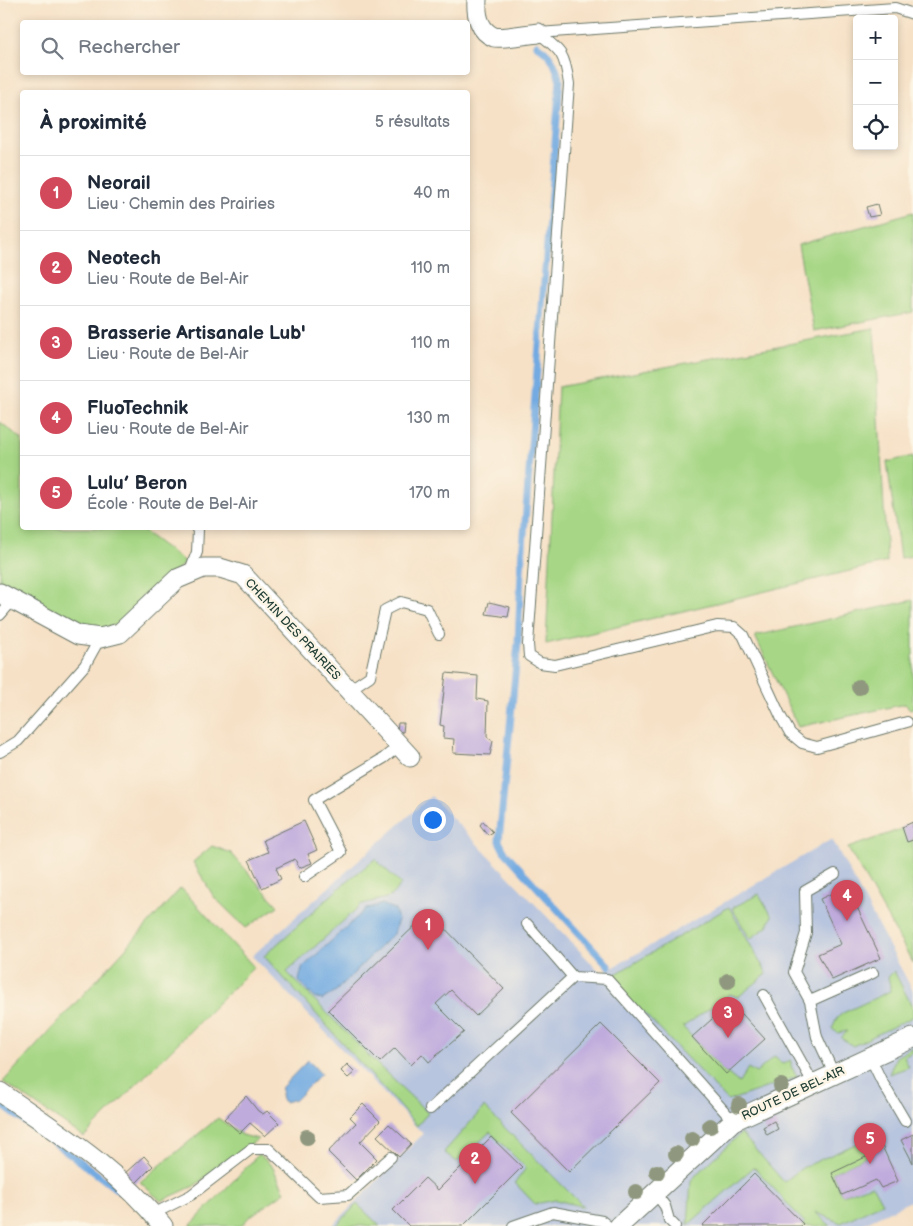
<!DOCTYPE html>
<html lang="fr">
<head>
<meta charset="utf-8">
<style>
	:root { --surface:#fff; --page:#f6f6f7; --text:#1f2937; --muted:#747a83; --line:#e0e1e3; --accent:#d1495b }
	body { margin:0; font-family:"Balsamiq Sans",sans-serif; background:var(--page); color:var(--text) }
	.controls { position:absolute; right:15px; top:15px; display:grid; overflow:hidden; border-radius:5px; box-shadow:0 2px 8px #0003 }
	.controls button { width:45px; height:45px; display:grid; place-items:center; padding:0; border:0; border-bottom:1px solid var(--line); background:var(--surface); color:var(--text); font:25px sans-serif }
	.you { position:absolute; left:432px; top:819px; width:18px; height:18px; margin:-12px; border:4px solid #fff; border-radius:50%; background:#1a73e8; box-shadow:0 0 0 8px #1a73e833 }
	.badge { display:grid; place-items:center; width:32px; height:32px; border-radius:50%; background:var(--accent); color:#fff; font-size:16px; font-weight:700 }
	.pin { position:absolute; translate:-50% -41px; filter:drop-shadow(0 1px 2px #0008) }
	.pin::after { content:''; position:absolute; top:26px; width:18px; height:15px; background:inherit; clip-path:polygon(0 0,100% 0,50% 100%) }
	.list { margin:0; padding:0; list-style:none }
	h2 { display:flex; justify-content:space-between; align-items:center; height:65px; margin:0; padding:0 20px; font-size:21px }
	h2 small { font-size:16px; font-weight:400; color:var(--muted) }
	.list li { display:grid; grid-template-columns:32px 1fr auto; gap:15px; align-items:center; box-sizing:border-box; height:75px; padding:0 20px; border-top:1px solid var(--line) }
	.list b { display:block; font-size:19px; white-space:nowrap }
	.list p { margin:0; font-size:16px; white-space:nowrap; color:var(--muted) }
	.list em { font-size:16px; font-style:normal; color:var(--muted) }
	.icon { flex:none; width:28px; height:28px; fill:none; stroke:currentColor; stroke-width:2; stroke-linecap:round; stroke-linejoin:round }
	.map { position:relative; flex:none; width:913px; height:1226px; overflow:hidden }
	.search { position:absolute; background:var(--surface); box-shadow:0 2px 8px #0003; left:20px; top:20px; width:450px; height:55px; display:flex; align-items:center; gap:12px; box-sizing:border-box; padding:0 18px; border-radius:5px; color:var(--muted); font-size:19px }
	.panel { position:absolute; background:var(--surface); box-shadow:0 2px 8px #0003; left:20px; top:90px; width:450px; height:440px; border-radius:5px }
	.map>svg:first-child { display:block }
	.industrial { fill:#b8c5de }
	.green { fill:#a7d786; stroke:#638a5d }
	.water { fill:#72aae1; stroke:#48748a }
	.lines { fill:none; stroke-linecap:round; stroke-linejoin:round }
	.stream { stroke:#72aae1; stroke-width:7 }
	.building { fill:#c0abdd }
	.lane-casing { stroke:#6a7667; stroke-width:12 }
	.street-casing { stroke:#6a7667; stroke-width:21 }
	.lane { stroke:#fff; stroke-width:10 }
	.street { stroke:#fff; stroke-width:19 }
	.tree { fill:#8f987e }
	.labels { text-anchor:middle; stroke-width:5; stroke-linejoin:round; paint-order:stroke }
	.street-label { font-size:12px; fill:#1f3d34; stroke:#fcf5e5 }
</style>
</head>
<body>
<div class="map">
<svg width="913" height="1226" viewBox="0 0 913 1226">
	<rect width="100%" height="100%" fill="#fcf5e5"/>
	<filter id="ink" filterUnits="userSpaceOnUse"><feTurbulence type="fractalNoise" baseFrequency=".02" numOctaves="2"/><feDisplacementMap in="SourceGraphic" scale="10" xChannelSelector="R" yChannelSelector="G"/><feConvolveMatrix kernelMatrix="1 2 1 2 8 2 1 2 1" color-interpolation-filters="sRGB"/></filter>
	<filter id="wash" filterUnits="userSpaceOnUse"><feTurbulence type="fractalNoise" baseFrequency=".0096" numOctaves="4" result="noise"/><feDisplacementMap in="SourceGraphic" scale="20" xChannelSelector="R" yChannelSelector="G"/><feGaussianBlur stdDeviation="1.12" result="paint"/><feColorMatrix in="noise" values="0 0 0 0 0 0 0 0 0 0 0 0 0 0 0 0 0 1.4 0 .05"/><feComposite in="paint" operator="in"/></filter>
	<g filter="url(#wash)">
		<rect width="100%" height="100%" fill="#f6e1c6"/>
		<!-- industrial -->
		<path class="industrial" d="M431,796L602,974L832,839L913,991V1200L858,1226H332L423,1134L252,956Z"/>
		<!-- green -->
		<g class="green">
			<path d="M913,212V312L814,331L798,245Z"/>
			<path d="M874,328L887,562L546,644L558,387Z"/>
			<path d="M0,422L22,439V528H139L185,562L125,622L96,631L70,624L0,584Z"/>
			<path d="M913,456V556L900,558L887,462Z"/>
			<path d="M913,600V708L910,709L905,704L798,727L755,636Z"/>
			<path d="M913,825V963L848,848Z"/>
			<path d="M212,846L231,853L278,906L246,928L214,897L193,862Z"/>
			<path d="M375,859L401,884L390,897L362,904L287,972L377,1064L428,1113L417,1126L264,956L346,882Z"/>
			<path d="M181,888L254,967L84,1137L3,1082Z"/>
			<path d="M759,894L772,916L768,926L750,939L732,908Z"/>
			<path d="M729,907L767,974L738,997L730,994L683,1027L726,1074L727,1073L739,1083L748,1068L756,1073L775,1056L782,1064L791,1060V1066L797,1077L728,1101L646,1015L618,990L609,978Z"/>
			<path d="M894,971L913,1008V1017L853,1046L841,1038L847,1031L838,1033L832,1029L837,1018L843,1013L890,991V985L888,977Z"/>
			<path d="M913,1047V1053L912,1052L904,1057L909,1067L889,1074L896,1057Z"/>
			<path d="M484,1107L584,1207L556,1200L535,1204L515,1183L526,1168L490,1132L457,1162L444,1152Z"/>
			<path d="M218,1118L242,1135L258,1139L194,1186L161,1201L140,1182Z"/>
			<path d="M741,1133L784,1182L802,1168L862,1141L868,1156L832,1173L842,1195L872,1185L882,1203L841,1223L815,1212L831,1226H803L805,1223L754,1167L688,1225L691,1180Z"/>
			<path d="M259,1154L272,1166L285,1192L249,1217L241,1226H190Z"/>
			<path d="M357,1204L380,1226H336Z"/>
		</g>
		<!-- water -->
		<g class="water">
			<path d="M382,904L395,910L398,920L393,934L336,991L322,1000L314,997L299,981L302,968L366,909Z"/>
			<path d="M308,1060L321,1074L294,1101L292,1100L285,1102L282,1100L281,1094L282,1090L281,1088Z"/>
		</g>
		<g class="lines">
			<!-- stream -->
			<g class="stream">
				<path d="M537,45C553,56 554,62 560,80L521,572L518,643L499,841L504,851L609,966"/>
				<path d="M0,1104L77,1159L119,1191"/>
			</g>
		</g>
		<g id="blocks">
			<!-- building -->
			<g class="building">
				<path d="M877,204L880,215L869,217L866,207Z"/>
				<path d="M489,602L510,607L508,617L486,614Z"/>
				<path d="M446,673L478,676L477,699L488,701L487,737L493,741L490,755L453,753L454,739L443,738L444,726L440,725Z"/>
				<path d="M398,723H404L403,732L397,731Z"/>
				<path d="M304,821L317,850L308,854L312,863L299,868L295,859L276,868L281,879L262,888L249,860L268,852L263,840Z"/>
				<path d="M483,821L493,832L488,835L480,825Z"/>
				<path d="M913,822V840L907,842L902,827Z"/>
				<path d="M847,886L881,958L832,980L818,954L841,944L820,899Z"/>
				<path d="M429,912L504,989L476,1016L451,990L436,1004L464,1032L429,1062L422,1054L411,1065L395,1048L380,1062L328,1010Z"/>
				<path d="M731,1002L765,1039L726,1074L692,1037Z"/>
				<path d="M601,1024L660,1083L569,1172L511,1113Z"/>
				<path d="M347,1064L355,1072L348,1078L341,1071Z"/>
				<path d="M246,1096L258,1111L263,1114L267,1111L279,1123L265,1136L250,1123L240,1133L224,1119Z"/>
				<path d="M363,1104L380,1121L360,1142L377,1159L356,1180L328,1152L356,1123L350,1117Z"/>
				<path d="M774,1121L778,1129L767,1135L763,1127Z"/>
				<path d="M389,1124L411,1144L399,1157L377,1136Z"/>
				<path d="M913,1134V1163L901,1140Z"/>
				<path d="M877,1135L898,1181L881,1188L876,1180L842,1195L832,1173L868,1156L862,1141Z"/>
				<path d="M491,1137L522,1167L463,1226H409L393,1210L425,1178L438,1190Z"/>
				<path d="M144,1156L153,1166L135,1184L124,1174Z"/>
				<path d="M754,1174L803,1224L801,1226H702Z"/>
			</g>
		</g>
	</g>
	<g filter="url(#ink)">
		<use href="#blocks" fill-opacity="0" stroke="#6a7667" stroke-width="1"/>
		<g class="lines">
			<defs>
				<g id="lane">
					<path d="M538,33C562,51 565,55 569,84L528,644L529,656L540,663L555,665L717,626L734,627L743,635L781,717L790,733L802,743L817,747L907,722"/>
					<path d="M538,33L895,8L913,14"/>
					<path d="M189,573L197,552L198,530L196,528"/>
					<path d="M0,615L13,600"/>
					<path d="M349,690L370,676L385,610L401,602L427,609L439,634"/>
					<path d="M0,752L18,741L85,665L100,638"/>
					<path d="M304,877L341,852L314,800L384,758L400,745"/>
					<path d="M527,924L573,977L607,979L733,1121"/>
					<path d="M764,995L813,1083"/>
					<path d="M810,1001L794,972L806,933L805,891L835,874"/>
					<path d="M870,1057L881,1080L905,1121"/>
					<path d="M834,1074L817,1037L810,1001L873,973"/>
					<path d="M430,1109L573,977"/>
					<path d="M655,1193L665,1206L669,1220L675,1226"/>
					<path d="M153,1214L191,1195L251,1149H269L319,1197L348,1195L391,1157"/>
					<path d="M513,1226L553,1212L602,1221L608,1226"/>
				</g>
				<g id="street">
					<path d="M477,0C476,14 479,31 494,37C501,39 530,34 538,33"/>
					<path d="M0,593L78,635L100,638L120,633L177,579L203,568H220L243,575L410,757"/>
					<path d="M0,1092C59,1133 118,1169 163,1226"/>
					<path d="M619,1226L733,1121L913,1038"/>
				</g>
			</defs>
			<!-- lane casing -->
			<use href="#lane" class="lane-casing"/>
			<!-- street casing -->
			<use href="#street" class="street-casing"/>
			<!-- lane -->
			<use href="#lane" class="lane"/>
			<!-- street -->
			<use href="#street" class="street"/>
		</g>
		<!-- trees -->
		<g class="tree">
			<circle cx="859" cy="687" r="8"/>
			<circle cx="728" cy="981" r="8"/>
			<circle cx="781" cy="1086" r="8"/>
			<circle cx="739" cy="1105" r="8"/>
			<circle cx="710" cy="1126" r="8"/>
			<circle cx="307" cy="1137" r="8"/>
			<circle cx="692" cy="1139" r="8"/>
			<circle cx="676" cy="1154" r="8"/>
			<circle cx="657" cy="1172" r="8"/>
			<circle cx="636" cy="1192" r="8"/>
		</g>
	</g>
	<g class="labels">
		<!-- street labels -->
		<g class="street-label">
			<text transform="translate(293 629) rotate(47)" y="4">CHEMIN DES PRAIRIES</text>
			<text transform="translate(793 1093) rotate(-25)" y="4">ROUTE DE BEL-AIR</text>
		</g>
	</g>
</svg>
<div class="controls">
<button>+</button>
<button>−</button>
<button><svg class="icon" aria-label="locate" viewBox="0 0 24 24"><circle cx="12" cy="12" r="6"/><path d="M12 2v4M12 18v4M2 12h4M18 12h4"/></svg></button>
</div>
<div class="you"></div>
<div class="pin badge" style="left:428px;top:950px">1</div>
<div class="pin badge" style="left:475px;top:1184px">2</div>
<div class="pin badge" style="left:728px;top:1038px">3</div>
<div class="pin badge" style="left:847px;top:921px">4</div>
<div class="pin badge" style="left:870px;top:1164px">5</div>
<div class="search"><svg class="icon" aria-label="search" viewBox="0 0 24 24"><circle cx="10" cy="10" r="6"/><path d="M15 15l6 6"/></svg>Rechercher</div>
<section class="panel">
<h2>À proximité<small>5 résultats</small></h2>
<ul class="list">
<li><span class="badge">1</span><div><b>Neorail</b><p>Lieu · Chemin des Prairies</p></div><em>40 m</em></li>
<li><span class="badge">2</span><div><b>Neotech</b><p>Lieu · Route de Bel-Air</p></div><em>110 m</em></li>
<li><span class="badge">3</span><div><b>Brasserie Artisanale Lub'</b><p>Lieu · Route de Bel-Air</p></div><em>110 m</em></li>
<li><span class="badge">4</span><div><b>FluoTechnik</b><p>Lieu · Route de Bel-Air</p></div><em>130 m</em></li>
<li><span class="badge">5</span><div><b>Lulu’ Beron</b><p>École · Route de Bel-Air</p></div><em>170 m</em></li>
</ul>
</section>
</div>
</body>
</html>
